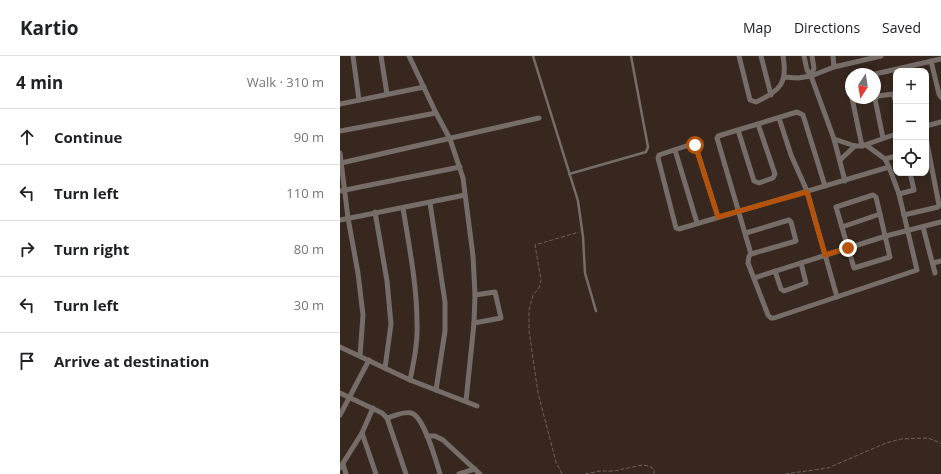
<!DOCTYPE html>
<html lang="en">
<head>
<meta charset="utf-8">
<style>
	:root { --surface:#fff; --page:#f6f6f6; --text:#202124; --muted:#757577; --line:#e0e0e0 }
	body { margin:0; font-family:"Open Sans",sans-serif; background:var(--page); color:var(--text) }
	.controls { position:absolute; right:12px; top:12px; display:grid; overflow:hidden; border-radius:8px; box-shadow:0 2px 6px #0003 }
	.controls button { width:36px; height:36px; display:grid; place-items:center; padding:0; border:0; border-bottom:1px solid var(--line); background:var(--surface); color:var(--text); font:20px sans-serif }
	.compass { position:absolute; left:505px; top:12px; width:36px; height:36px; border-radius:50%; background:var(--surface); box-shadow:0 2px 6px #0003; rotate:192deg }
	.stop { position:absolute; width:12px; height:12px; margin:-9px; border:3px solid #b45309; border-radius:50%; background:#fff }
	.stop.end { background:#b45309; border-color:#fff; box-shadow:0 1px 4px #0008 }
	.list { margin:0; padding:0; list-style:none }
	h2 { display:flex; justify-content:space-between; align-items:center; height:52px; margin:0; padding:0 16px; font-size:17px }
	h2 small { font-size:13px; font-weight:400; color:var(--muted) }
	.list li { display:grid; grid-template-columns:26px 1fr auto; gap:12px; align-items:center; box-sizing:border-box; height:56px; padding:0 16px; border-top:1px solid var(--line) }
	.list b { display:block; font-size:15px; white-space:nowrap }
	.list em { font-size:13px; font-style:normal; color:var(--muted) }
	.icon { flex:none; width:22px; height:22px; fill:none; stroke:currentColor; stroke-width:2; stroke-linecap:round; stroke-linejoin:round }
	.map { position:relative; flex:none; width:601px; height:418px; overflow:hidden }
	header { display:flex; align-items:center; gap:24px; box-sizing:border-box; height:56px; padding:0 20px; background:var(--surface); border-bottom:1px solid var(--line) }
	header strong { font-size:19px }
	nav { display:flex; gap:22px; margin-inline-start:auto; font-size:14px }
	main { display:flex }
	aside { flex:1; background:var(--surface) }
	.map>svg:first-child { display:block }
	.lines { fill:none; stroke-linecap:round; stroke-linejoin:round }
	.path { stroke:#70625a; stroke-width:1; stroke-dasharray:4 2; stroke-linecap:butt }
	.lane { stroke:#766d69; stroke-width:2.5 }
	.street { stroke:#766d69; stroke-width:5 }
	.route { stroke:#b45309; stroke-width:5 }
</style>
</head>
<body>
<header>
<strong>Kartio</strong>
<nav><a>Map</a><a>Directions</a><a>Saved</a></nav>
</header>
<main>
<aside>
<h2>4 min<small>Walk · 310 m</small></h2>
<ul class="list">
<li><svg class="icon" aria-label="ahead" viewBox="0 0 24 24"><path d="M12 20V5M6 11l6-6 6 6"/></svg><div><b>Continue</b></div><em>90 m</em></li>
<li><svg class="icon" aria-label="left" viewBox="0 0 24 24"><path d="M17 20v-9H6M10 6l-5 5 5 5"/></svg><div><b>Turn left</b></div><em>110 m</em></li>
<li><svg class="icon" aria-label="right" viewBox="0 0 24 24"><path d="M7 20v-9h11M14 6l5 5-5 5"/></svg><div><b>Turn right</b></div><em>80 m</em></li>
<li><svg class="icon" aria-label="left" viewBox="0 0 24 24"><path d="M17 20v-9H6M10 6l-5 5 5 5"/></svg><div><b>Turn left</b></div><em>30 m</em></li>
<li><svg class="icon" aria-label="arrive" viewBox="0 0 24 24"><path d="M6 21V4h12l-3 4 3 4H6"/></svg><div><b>Arrive at destination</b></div></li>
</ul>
</aside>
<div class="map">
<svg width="601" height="418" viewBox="0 0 601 418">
	<rect width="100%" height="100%" fill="#37271e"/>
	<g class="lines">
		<!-- path -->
		<g class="path">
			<path d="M222,418L216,406L198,337L189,275V254L193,239L199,232L201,224L195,189L239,176"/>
			<path d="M245,418L260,415H274L302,409L309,410L314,413V418"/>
			<path d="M445,418L488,412L546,387L561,383L588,382L601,387"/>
		</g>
		<!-- lane -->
		<g class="lane">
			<path d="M193,0L238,145L243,181L245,217L256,255"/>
			<path d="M229,118L306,96L308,91L291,0"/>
		</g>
		<!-- street -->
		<g class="street">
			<path d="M13,0L19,44"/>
			<path d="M41,0L47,38"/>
			<path d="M69,0L96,57L110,83L123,122L133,200L135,239L134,267L126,345"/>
			<path d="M399,0L410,44L416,46C440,35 448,27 443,0"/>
			<path d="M421,0L431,39"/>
			<path d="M464,0L467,14L471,20L494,83L505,125"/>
			<path d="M493,0L494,11"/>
			<path d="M591,5L599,38L601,41"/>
			<path d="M535,18L601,3"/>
			<path d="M471,20L474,12L472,0"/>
			<path d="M444,21L458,22L471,20L494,11L541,0"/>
			<path d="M511,24L509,30L511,39"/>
			<path d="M512,42L522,90L556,78"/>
			<path d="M0,48L84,31"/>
			<path d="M439,62L451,99L467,135L497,241"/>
			<path d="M586,70L601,66"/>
			<path d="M398,74L414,125L419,127L433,122L435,118L418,68"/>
			<path d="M0,75L96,57"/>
			<path d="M543,82L535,43L538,40L553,38L556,47"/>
			<path d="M494,83L515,90H522"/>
			<path d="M335,94L357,167"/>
			<path d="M0,97L8,162L18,217L23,259L20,300"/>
			<path d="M545,103L556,100"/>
			<path d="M500,104L515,90"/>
			<path d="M1,107L199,62"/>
			<path d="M485,130L463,59L457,56L378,80L377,82L411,198L409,200L408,207L428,259L431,262H434L577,214L559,138L549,111L545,103L526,89"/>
			<path d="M0,135L120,111"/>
			<path d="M559,138L574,134L570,117"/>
			<path d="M533,139L536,141L550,201L514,212L496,151Z"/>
			<path d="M90,147L105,246V275L96,334"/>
			<path d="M63,152C69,190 77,229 77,267C78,286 74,305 70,324"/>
			<path d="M35,156L47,225L51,268L45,312"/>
			<path d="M564,159L598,151L599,149L586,82"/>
			<path d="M378,161L356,91L352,88L319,99L318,102L336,172L339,173L549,111"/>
			<path d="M0,164L125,139"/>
			<path d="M502,171L540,158"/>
			<path d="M583,171L595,217"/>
			<path d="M406,177L449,164L451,166L456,185L411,198"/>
			<path d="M593,207L601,205"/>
			<path d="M435,215L441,233L444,235L466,227L461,207"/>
			<path d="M414,222L546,180L601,166"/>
			<path d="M134,267L161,262L155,236L135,239"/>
			<path d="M0,291L70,324L137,350"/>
			<path d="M0,337L42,357L47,362L66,418"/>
			<path d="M0,359L29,304"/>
			<path d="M47,362C54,360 64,355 71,357C84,360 96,405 100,418"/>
			<path d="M22,377L36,418"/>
			<path d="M87,380H95L103,384L140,418"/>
			<path d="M3,408L6,418"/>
			<path d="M0,412L22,377L33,352"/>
			<path d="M119,418L135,413"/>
		</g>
	</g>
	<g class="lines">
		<!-- route -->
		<path class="route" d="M355,89L378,161L467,136L485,199L508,192"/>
	</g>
</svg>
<div class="controls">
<button>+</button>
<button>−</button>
<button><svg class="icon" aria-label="locate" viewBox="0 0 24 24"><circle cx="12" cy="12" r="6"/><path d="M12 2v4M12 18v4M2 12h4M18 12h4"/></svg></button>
</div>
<svg class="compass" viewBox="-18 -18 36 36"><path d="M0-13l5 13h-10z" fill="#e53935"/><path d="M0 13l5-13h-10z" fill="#757577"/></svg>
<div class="stop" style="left:355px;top:89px"></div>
<div class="stop end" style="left:508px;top:192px"></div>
</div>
</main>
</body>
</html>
